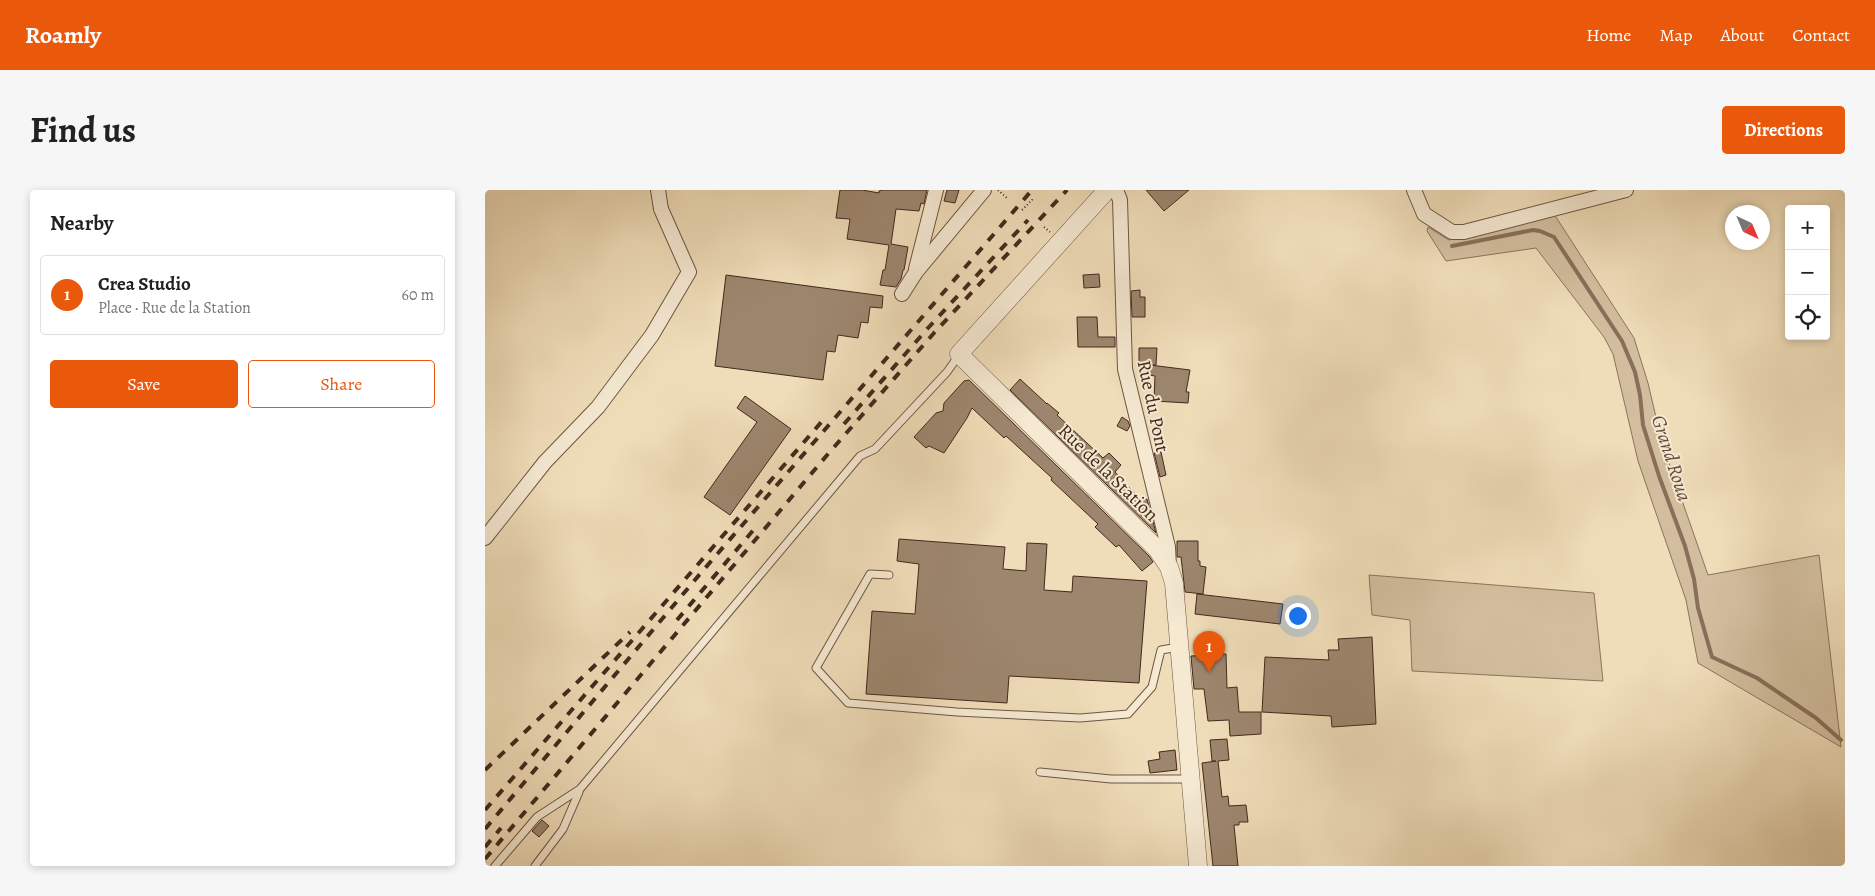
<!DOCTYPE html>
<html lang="en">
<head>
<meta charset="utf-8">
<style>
	:root { --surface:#fff; --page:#f6f6f6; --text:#222; --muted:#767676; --line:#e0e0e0; --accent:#ea580c }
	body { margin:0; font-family:Alegreya,serif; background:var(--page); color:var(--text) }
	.controls { position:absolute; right:15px; top:15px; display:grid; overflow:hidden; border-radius:5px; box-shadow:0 2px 8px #0003 }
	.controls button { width:45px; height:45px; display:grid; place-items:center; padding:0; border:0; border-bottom:1px solid var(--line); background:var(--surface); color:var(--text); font:25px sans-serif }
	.compass { position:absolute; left:1240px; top:15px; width:45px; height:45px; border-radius:50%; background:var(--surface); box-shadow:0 2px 8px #0003; rotate:136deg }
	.you { position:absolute; left:812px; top:425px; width:18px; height:18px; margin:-12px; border:4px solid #fff; border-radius:50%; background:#1a73e8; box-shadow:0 0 0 8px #1a73e833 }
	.badge { display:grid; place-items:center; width:32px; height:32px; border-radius:50%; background:var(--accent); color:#fff; font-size:16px; font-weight:700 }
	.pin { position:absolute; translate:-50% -41px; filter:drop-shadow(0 1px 2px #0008) }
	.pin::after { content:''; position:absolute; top:26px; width:18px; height:15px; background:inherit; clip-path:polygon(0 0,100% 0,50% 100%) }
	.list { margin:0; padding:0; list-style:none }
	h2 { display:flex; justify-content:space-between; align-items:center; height:65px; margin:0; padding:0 20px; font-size:21px }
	h2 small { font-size:16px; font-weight:400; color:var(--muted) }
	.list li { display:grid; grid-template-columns:32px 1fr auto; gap:15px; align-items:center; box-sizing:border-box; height:80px; margin:0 10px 10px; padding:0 10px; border:1px solid var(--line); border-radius:5px }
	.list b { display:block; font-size:19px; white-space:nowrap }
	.list p { margin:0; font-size:16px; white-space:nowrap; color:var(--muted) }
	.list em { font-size:16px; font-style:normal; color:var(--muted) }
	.actions { display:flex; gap:10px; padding:15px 20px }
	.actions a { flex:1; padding:11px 0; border:1px solid var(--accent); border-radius:5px; text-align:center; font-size:18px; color:var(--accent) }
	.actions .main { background:var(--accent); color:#fff }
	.icon { flex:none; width:28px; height:28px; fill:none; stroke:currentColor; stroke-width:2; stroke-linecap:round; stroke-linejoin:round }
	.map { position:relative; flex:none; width:1360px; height:676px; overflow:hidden; border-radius:5px }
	header { display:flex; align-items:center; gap:30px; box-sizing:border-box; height:70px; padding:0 25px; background:var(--accent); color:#fff }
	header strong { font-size:24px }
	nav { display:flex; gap:28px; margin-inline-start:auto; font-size:18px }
	.intro { display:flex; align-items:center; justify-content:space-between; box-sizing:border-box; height:120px; padding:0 30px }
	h1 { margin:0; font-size:35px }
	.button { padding:12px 22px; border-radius:5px; background:var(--accent); color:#fff; font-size:18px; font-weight:700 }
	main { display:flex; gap:30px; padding:0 30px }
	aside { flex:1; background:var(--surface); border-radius:5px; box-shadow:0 2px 8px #0003 }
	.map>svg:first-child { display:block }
	.grass { fill:#d2be9e; stroke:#8b735d }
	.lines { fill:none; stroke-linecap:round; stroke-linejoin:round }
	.stream { stroke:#886f5a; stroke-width:4 }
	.building { fill:#9d866e; stroke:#44281c }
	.service-casing { stroke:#6f5543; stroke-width:9 }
	.minor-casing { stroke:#6f5543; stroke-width:16 }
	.tertiary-casing { stroke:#6f5543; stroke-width:19 }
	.path { stroke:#44281c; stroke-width:2; stroke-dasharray:1 2.5; stroke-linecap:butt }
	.service { stroke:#f5e9d2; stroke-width:7 }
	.minor { stroke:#f5e9d2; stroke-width:14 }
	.tertiary { stroke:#f5e9d2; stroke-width:18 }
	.rail { stroke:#44281c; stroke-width:4; stroke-dasharray:9 9; stroke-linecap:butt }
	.labels { text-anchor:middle; stroke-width:4; stroke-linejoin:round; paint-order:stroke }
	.street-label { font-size:19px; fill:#44281c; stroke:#f5e9d2 }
	.water-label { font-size:20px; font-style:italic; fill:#664c3b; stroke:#f5e9d2 }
</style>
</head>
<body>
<header>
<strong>Roamly</strong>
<nav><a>Home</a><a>Map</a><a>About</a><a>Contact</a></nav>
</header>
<div class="intro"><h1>Find us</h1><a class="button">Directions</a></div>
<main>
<aside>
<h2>Nearby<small></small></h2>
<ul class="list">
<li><span class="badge">1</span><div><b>Crea Studio</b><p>Place · Rue de la Station</p></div><em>60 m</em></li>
</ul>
<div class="actions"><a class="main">Save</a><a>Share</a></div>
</aside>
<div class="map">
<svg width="1360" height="676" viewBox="0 0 1360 676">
	<rect width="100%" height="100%" fill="#efddb9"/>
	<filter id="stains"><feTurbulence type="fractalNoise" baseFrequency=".004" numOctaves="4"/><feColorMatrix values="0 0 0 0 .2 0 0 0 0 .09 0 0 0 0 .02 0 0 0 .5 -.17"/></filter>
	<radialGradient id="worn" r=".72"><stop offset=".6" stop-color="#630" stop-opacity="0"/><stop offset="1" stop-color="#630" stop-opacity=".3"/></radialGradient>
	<!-- grass -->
	<g class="grass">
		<path d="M1069,24L1149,148L1163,193L1177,253L1223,385L1334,365L1356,557L1213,473L1201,410L1153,271L1128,164L1119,147L1051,58L961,71L942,41L943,37L964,50Z"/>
		<path d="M884,385L1109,403L1118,491L927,481L925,430L887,425Z"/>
	</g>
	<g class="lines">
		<!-- stream -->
		<path class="stream" d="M967,56L1048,40L1055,41L1069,47L1137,151L1150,182L1155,205L1158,235L1174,286L1200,356L1209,389L1213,418L1227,467L1272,488L1331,528L1356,550"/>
	</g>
	<!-- building -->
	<g class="building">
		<path d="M355,0H377L394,3V1L397,0H442L439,14L436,13L434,21L411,19L406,54L423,57L419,80H418L416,89L411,97L395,95L398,80H400L404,55L362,49L365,29L351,28Z"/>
		<path d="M462,0H474L470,13L459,11Z"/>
		<path d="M661,0H704L679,21Z"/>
		<path d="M614,84L615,97L599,98L598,85Z"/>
		<path d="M241,85L398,106L397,118L385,117L383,133L376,132L373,148L353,145L350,162L342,161L338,190L230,176Z"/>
		<path d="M655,100V107H660V127H647L646,101Z"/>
		<path d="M592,127H612L613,147H630V157H593Z"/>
		<path d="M654,158H672L671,175H654Z"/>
		<path d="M665,175L705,180L701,202H704L703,213L669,211L670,186L664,185Z"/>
		<path d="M535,189L562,214V213L574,223L572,225L618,268L624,263L636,275L630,282L657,311L662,309L671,343L525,200Z"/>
		<path d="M484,190L664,366L668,372L657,381L634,355L631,357L610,337L613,334L566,290L567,288L521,246L519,248L487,218L482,228L459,263L444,256L441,258L429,247L451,223L458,221L459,213L479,191Z"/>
		<path d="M260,206L306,239L245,325L219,307L272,232L252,218Z"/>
		<path d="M637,227L643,231L645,236L642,241L632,236Z"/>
		<path d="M676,262L681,285L675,287L669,263Z"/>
		<path d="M414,349L520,357L518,379L541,381L542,353L562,354L559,400L587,402L588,386L662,391L654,493L524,486L522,513L381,504L387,421L430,424L434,374L412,371Z"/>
		<path d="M692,351H713V371H715V376L721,377L718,404L700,402L696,367H692Z"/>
		<path d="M712,404L798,414L795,434L710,424Z"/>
		<path d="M887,447L891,534L847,537L846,526L777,522L780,467L844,470L843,460H854L853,449Z"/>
		<path d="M741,464L742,498L752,497L754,522H776V544L745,546L744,530L723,531L719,499H709L706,466Z"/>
		<path d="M742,549L744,570L733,571L737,607L743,606L744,616L761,615L763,632H754V635H749L753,676H728L717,573L731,571H727L725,550Z"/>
		<path d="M690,560L692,580L665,583L663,571L675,569L674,562Z"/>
		<path d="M57,630L64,636L54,647L47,641Z"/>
	</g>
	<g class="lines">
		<defs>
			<g id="service">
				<path d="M404,385L385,384L331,478L363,513L472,522L595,528L643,524L667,497L676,460L694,457"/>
				<path d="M555,582L626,589H705"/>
				<path d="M10,676L52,627L95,599L375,266L390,259L462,182L474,165"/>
				<path d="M50,676L78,639L94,602"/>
			</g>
			<g id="minor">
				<path d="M631,0L635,10L640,179L683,357L684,377"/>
				<path d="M929,0L939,24L967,42H979L1141,0"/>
				<path d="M431,79L451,0"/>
				<path d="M417,104L431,82L499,0"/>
				<path d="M0,348L60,272L113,217L167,145L204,82L176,19L173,0"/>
			</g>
			<path id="tertiary" d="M622,0L474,164L672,359L684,377L689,393L713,676"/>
		</defs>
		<!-- service casing -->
		<use href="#service" class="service-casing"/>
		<!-- minor casing -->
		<use href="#minor" class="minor-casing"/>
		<!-- tertiary casing -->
		<use href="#tertiary" class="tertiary-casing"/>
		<!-- path -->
		<g class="path">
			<path d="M513,0L522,8"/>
			<path d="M537,20L548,9"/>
			<path d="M559,37L565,42"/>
		</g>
		<!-- service -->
		<use href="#service" class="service"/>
		<!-- minor -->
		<use href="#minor" class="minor"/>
		<!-- tertiary -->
		<use href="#tertiary" class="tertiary"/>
		<!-- rail -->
		<g class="rail">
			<path d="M359,234L443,138L543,30"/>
			<path d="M192,430L271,337"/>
			<path d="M0,580L145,442"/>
			<path d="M0,620L339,229"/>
			<path d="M0,639L215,384L547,0"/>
			<path d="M0,657L16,638"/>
			<path d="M0,669L343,264L449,143L582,0"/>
		</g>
	</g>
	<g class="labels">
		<!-- street labels -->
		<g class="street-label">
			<text transform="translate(669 216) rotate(78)" y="7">Rue du Pont</text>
			<text transform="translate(624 282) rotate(44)" y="7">Rue de la Station</text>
		</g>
		<!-- water labels -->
		<g class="water-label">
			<text transform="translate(1187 268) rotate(72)" y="7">Grand Roua</text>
		</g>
	</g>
	<rect width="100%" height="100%" filter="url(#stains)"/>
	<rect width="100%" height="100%" fill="url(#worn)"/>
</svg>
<div class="controls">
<button>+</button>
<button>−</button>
<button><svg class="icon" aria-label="locate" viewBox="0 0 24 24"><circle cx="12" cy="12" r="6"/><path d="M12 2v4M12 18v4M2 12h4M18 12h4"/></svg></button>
</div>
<svg class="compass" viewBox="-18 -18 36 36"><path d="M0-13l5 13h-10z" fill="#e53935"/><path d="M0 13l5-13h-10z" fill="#767676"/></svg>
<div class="you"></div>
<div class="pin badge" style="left:724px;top:482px">1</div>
</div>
</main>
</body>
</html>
